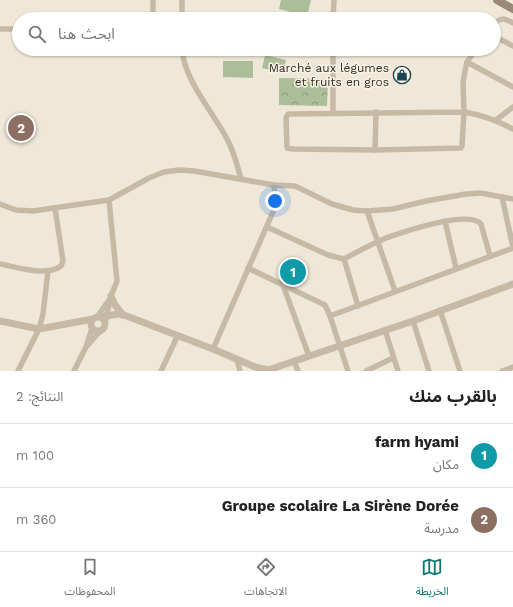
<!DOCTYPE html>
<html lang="ar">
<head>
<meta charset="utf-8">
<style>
	:root { --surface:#fff; --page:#f6f6f6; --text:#222; --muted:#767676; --line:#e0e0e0; --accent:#0f766e }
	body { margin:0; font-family:"Work Sans","Noto Sans Arabic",sans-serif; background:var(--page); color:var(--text); direction:rtl }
	.you { position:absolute; left:275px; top:201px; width:14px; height:14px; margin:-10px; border:3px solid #fff; border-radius:50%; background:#1a73e8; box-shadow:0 0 0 6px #1a73e833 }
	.badge { display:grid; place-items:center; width:26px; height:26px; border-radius:50%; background:var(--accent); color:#fff; font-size:13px; font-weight:700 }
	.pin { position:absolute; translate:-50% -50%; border:2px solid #fff; box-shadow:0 1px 4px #0006 }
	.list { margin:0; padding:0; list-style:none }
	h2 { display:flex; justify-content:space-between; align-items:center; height:52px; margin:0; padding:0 16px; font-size:17px }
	h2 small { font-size:13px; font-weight:400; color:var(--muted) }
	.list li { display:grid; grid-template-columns:26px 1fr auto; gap:12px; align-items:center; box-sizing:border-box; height:64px; padding:0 16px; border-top:1px solid var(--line) }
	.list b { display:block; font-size:15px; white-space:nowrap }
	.list p { margin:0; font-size:13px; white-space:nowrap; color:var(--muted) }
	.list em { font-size:13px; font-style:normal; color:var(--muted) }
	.icon { flex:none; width:22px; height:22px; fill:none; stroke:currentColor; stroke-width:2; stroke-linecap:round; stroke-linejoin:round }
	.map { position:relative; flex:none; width:513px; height:371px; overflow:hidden; direction:ltr }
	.search { position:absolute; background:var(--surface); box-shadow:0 1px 3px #0004; left:12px; right:12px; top:12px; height:44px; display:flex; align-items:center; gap:10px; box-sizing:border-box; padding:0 14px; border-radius:22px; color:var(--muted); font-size:15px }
	.sheet { height:180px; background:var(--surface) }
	nav { display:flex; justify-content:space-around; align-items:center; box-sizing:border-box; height:56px; border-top:1px solid var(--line); background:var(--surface); font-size:11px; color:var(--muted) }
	nav a { display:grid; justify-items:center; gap:2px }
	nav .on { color:var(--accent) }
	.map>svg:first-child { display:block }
	.forest { fill:url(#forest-crowns) }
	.pitch { fill:#acbd9a }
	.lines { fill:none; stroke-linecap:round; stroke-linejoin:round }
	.minor { stroke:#c6baa6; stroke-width:5.5 }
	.tertiary { stroke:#c6baa6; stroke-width:7 }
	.secondary { stroke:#9a8977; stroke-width:8 }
	.labels { text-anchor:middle; stroke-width:3; stroke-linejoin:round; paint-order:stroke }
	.poi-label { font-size:12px; fill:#332c26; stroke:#f8f2e4; text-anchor:end }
</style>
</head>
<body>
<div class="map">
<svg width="513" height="371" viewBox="0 0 513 371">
	<defs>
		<pattern id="forest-crowns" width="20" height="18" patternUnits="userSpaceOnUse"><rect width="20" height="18" fill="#acbd9a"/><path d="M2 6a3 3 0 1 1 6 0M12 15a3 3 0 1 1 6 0" fill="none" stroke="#8d9a7d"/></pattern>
	</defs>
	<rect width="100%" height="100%" fill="#efe8d9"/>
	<!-- forest -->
	<path class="forest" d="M279,78L328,79L327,106L279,105Z"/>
	<!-- pitch -->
	<g class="pitch">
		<path d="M281,0H311L307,16L279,9Z"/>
		<path d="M265,55L286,60L283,73L262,68Z"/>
		<path d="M223,61H253V78L223,77Z"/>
	</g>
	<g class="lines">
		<!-- minor -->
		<g class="minor">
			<path d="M153,0V19"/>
			<path d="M182,19V0"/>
			<path d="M333,19L334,0"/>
			<path d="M494,25C500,17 504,18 513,23"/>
			<path d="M0,29H19"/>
			<path d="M494,36L513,46"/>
			<path d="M182,49C184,80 213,112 227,139C234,151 237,165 241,179"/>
			<path d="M476,49L467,62L465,71L463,83L464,112L462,146L461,148L375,150L293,149L287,148L286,118L288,114H291L464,112C483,115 496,120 513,129"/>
			<path d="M467,62L513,87"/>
			<path d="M333,112V49"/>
			<path d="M496,120L513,107"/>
			<path d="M375,150L376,112"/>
			<path d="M502,197L513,247"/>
			<path d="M0,204L16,210L33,211L109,200L149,178L164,172L179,170L194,171L274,185L295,186L332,204L353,210L367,211L393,209L426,201L466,194L481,193L513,199"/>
			<path d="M367,211L395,291"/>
			<path d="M445,221L456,268"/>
			<path d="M267,227L328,255L344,259L358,306"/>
			<path d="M344,259C355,253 366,247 377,242C394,234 468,209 481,224L490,256"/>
			<path d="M0,264C17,267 46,277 61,266L63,261L55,208"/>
			<path d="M248,268L283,285L309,356"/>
			<path d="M283,285L325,305L330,316L348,371"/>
			<path d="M440,310L460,371"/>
			<path d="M330,316L513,248"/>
			<path d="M97,317L109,300"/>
			<path d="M413,321L429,371"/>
			<path d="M105,323L111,296L117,281L109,200"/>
			<path d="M385,330L398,371"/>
			<path d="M88,345L101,330"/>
			<path d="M213,349L273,212L275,205L274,185"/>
			<path d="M237,359L240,371"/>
			<path d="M294,361L298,371"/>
			<path d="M18,371L39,329L43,314L48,271"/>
			<path d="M74,371L86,347L92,328"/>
			<path d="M161,371L178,335"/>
			<path d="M366,371L393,358"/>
			<path d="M502,371L513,367"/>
		</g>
		<!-- tertiary -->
		<g class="tertiary">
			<path d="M111,296L115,305L123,315"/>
			<path d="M100,317L118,314L124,315L213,349L255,367L268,370L413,321L513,284"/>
			<circle cx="98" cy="324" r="7"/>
			<path d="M0,321L39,329L93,319"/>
		</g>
		<!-- secondary -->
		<path class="secondary" d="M497,0L513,9"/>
	</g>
	<!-- icons -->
	<defs>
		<symbol id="shop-ring" viewBox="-11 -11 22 22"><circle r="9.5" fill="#f8f2e4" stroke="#1e4652" stroke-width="1.5"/><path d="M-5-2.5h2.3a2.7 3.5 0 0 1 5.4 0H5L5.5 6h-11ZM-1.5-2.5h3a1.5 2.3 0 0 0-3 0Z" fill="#1e4652"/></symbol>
	</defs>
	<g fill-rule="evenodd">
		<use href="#shop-ring" x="392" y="65" width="20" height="20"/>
	</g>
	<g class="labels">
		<!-- poi labels -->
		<g class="poi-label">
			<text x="389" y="72">Marché aux légumes<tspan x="389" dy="14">et fruits en gros</tspan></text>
		</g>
	</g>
</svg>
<div class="you"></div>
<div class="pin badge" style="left:293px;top:272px;background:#0f9aa8">1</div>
<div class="pin badge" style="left:21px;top:128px;background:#8d6e63">2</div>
<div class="search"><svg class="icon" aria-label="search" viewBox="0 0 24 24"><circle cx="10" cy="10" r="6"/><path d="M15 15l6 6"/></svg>ابحث هنا</div>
</div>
<section class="sheet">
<h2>بالقرب منك<small>النتائج: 2</small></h2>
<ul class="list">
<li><span class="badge" style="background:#0f9aa8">1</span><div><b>farm hyami</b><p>مكان</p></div><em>100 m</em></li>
<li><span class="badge" style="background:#8d6e63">2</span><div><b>Groupe scolaire La Sirène Dorée</b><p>مدرسة</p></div><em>360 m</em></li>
</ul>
</section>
<nav>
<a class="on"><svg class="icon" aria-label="map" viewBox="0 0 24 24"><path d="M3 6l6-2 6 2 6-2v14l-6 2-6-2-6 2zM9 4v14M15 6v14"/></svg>الخريطة</a>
<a><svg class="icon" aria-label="directions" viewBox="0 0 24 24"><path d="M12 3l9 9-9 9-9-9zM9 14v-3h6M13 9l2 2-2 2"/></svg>الاتجاهات</a>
<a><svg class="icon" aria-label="saved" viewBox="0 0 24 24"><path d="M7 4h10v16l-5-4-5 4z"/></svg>المحفوظات</a>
</nav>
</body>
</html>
